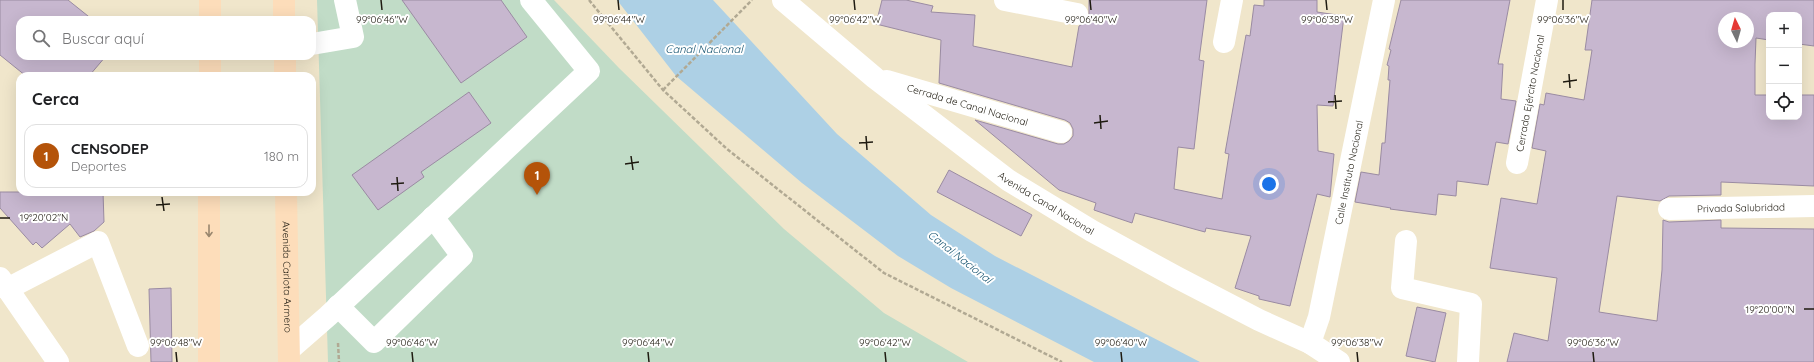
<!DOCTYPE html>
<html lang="es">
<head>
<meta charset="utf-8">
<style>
	:root { --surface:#fff; --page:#f6f6f6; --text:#202124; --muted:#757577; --line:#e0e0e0; --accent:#b45309 }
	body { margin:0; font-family:Quicksand,sans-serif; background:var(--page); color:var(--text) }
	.controls { position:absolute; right:12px; top:12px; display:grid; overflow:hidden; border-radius:8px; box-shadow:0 4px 16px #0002 }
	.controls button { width:36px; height:36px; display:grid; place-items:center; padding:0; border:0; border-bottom:1px solid var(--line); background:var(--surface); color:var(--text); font:20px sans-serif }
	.compass { position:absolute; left:1718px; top:12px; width:36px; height:36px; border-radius:50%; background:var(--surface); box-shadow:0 4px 16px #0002; rotate:355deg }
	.you { position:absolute; left:1269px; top:184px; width:14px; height:14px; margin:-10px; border:3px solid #fff; border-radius:50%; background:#1a73e8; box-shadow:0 0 0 6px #1a73e833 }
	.badge { display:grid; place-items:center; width:26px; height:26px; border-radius:50%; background:var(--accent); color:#fff; font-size:13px; font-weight:700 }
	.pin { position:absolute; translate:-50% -33px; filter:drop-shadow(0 1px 2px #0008) }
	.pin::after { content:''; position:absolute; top:21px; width:14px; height:12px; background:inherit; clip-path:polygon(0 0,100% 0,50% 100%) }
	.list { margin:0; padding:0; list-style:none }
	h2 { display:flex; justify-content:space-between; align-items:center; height:52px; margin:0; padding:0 16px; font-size:17px }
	h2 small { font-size:13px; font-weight:400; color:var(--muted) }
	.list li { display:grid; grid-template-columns:26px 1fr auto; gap:12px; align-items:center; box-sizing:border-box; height:64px; margin:0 8px 8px; padding:0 8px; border:1px solid var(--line); border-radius:12px }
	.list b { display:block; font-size:15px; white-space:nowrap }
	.list p { margin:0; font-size:13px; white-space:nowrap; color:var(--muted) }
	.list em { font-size:13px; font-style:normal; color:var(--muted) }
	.icon { flex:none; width:22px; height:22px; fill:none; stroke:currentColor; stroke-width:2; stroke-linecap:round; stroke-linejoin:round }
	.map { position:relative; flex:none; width:1814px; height:362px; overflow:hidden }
	.search { position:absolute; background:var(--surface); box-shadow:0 4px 16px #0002; left:16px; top:16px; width:300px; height:44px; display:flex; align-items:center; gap:10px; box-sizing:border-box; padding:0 14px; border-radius:12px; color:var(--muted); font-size:15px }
	.panel { position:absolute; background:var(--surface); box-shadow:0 4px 16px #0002; left:16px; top:72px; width:300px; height:124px; border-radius:12px }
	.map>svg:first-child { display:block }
	.green { fill:#c1dcc7 }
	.water { fill:#add0e5 }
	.building { fill:#c7b7cf; stroke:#9a8ba2; fill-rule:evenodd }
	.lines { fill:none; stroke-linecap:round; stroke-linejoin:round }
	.path { stroke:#b1a993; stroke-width:2.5; stroke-dasharray:4 2; stroke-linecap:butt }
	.minor { stroke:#fff; stroke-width:22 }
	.major { stroke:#fdddba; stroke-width:22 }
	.oneway { stroke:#99866e }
	.ticks { fill:none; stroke:#1f1b11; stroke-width:1.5 }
	.labels { text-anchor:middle; stroke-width:4; stroke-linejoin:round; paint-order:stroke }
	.street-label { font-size:10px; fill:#1f1b11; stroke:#fff }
	.water-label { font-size:11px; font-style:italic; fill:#11506d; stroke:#fff }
	.ticks-label { font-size:10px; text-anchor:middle; fill:#1f1b11; stroke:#fff; stroke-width:4; stroke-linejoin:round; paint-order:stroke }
</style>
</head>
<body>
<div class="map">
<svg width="1814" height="362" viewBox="0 0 1814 362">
	<rect width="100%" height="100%" fill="#f0e6cb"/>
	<!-- green -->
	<path class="green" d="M317,0H554L619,68L784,229L884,313L968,362H328Z"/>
	<!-- water -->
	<path class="water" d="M617,0H713L837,134L931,215L995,256L1200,362H1094L951,288L898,256L802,183L676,76Z"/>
	<!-- building -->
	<g class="building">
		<path d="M0,0H68L93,20H20V56H106L89,76H26L0,55Z"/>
		<path d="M402,0H501L527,37L461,83Z"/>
		<path d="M882,0H906L933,6L931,12L975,15L973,46L1072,67L1079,26L1086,22L1089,17V0H1207L1199,60L1204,61L1194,149L1178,147L1174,189L1222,199L1229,154L1225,153L1246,35L1250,36L1254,5L1264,6V0H1317V12L1344,16L1333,106L1317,105L1318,151L1334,154L1330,197L1317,194L1290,306L1259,299V296L1235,288L1251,236L1206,228L1205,232L1135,213L1132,223L1094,210L1096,203L1059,190L975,120L1058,144H1064L1069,141L1073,136V129L1070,123L1065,120L939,83L941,40L876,24Z"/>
		<path d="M1401,0H1510L1498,64H1503L1501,99L1516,101L1508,144L1496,142L1488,185L1457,181L1456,196L1438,194L1436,215L1390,209L1391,208L1355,202L1361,172L1379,175L1382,143H1385L1390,80H1388L1389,66L1387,65L1391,50L1389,49Z"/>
		<path d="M1592,0H1814V46L1799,44V15H1769V40L1756,38L1755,64V95H1769V117H1799V95H1814V186L1721,182V195L1669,196L1660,201L1617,196L1599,312L1657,321L1662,270L1663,220L1669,222L1721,220V228L1814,229V362H1507L1514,333L1548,341L1557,278L1490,268L1501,198L1537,204L1546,151L1532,148L1540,104L1544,105L1546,93L1584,100L1592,50H1585ZM1724,18H1748V42H1724Z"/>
		<path d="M469,92L491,123L421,172L424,177L378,210L352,175Z"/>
		<path d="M949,170L1032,215L1021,236L937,192Z"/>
		<path d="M0,192H103L104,222L94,231L80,237L70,224L42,248L36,242L33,245L0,208Z"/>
		<path d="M171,288L172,362H151L149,289Z"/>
		<path d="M1417,307L1446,313L1435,362L1406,356Z"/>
	</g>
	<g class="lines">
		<!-- path -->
		<g class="path">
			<path d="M589,0L663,90L727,149L884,273L1062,362"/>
			<path d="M663,90L752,0"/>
			<path d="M338,343L339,362"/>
		</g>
		<!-- minor -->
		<g class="minor">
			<path id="s1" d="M783,0L875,78L1008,180L1092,231L1178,278L1259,320L1310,343L1339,362"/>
			<path d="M1005,0L1077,14"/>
			<path d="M1224,42L1232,0"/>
			<path d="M312,44L353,37L345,0"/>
			<path id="s2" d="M887,81L1061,132"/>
			<path id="s3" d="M1517,163L1547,0"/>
			<path id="s4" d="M1669,209L1814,206"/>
			<path d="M1406,241L1402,288L1471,304L1468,362"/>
			<path d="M0,278L58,362"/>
			<path d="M7,289L98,242L138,346"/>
			<path d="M338,306L374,342L462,256L433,217"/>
			<path id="s5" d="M1310,343L1319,317L1384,0"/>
			<path d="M289,350L328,316L589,71L531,0"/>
		</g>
		<!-- major -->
		<g class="major">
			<path d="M284,0V20"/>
			<path d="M210,20V0"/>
			<path d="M285,56V76"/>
			<path d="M210,76V56"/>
			<path id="s6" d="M286,192L289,362"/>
			<path d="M209,362V192"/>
		</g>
	</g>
	<!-- one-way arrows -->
	<defs><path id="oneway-shaft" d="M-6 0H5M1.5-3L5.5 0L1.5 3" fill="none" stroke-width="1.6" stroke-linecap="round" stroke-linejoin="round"/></defs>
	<use class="oneway" href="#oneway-shaft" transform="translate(209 231) rotate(90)"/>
	<!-- ticks -->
	<path class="ticks" d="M381,0L382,10M618,0L619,10M854,0L855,10M1090,0L1091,10M1326,0L1327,10M1563,0V10M1569,74L1570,88M1563,82L1577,80M1335,95L1336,109M1328,102L1342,101M1100,115L1101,129M1094,123L1108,121M866,136L867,150M859,143L873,142M631,156L633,170M625,164L639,162M397,177L398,191M391,184L404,183M162,197L164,211M156,205L170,204M0,218H10M1804,309H1814M176,352L177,362M412,352L413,362M648,352L649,362M885,352L886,362M1121,352L1122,362M1357,352L1358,362M1593,352L1594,362"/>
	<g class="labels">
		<!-- street labels -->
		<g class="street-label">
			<text dy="4" stroke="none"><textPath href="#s3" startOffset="71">Cerrada Ejército Nacional</textPath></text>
			<text dy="4" stroke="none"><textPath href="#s2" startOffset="84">Cerrada de Canal Nacional</textPath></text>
			<text dy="4" stroke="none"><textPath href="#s5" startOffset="175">Calle Instituto Nacional</textPath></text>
			<text dy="4" stroke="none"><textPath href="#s1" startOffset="333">Avenida Canal Nacional</textPath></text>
			<text dy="4" stroke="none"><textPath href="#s4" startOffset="72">Privada Salubridad</textPath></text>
			<text dy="4" stroke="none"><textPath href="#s6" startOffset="85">Avenida Carlota Armero</textPath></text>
		</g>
		<!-- water labels -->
		<g class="water-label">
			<text x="704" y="53">Canal Nacional</text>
			<text transform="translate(960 257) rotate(38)" y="4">Canal Nacional</text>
		</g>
	</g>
	<g class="ticks-label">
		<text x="382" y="23">99°06'46"W</text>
		<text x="619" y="23">99°06'44"W</text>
		<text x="855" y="23">99°06'42"W</text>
		<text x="1091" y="23">99°06'40"W</text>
		<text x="1327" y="23">99°06'38"W</text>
		<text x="1563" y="23">99°06'36"W</text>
		<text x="44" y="221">19°20'02"N</text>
		<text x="1770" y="313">19°20'00"N</text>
		<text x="176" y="346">99°06'48"W</text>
		<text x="412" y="346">99°06'46"W</text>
		<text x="648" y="346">99°06'44"W</text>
		<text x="885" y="346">99°06'42"W</text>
		<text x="1121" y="346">99°06'40"W</text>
		<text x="1357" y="346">99°06'38"W</text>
		<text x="1593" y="346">99°06'36"W</text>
	</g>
</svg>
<div class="controls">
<button>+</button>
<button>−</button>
<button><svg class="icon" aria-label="locate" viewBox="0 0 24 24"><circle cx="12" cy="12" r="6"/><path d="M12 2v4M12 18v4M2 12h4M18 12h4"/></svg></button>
</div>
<svg class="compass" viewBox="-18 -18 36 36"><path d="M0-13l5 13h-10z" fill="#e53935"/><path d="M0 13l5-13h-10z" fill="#757577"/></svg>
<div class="you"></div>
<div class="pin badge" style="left:537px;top:195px">1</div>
<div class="search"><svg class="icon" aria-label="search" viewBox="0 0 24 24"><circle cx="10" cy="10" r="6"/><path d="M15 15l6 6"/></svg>Buscar aquí</div>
<section class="panel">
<h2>Cerca<small></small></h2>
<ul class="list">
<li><span class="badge">1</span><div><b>CENSODEP</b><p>Deportes</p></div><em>180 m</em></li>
</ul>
</section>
</div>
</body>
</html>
